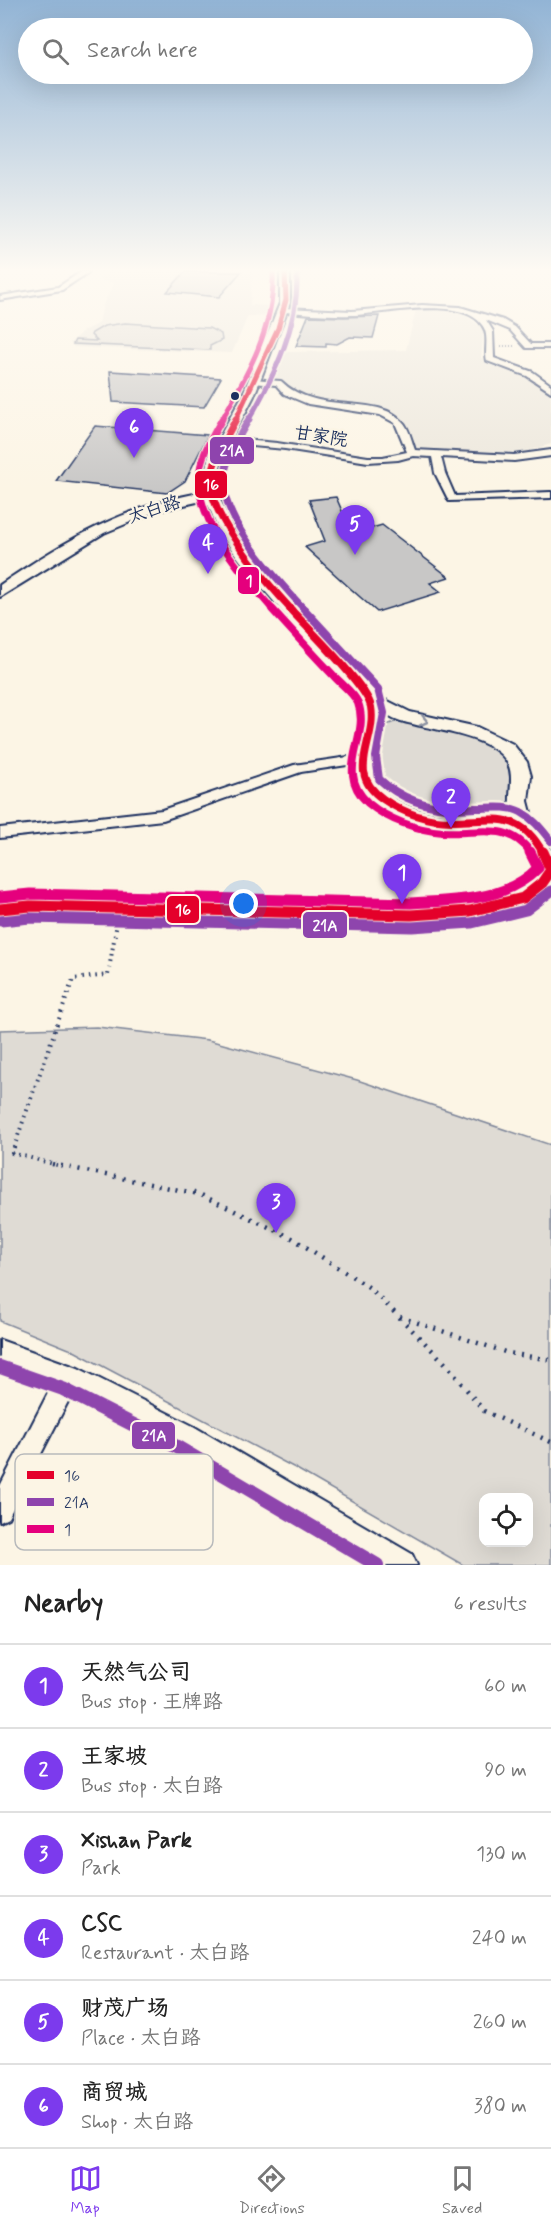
<!DOCTYPE html>
<html lang="en">
<head>
<meta charset="utf-8">
<style>
	:root { --surface:#fff; --page:#f2f2f2; --text:#222; --muted:#767676; --line:#e0e0e0; --accent:#7c3aed }
	body { margin:0; font-family:Mynerve,"LXGW WenKai TC",sans-serif; background:var(--page); color:var(--text) }
	.controls { position:absolute; right:18px; bottom:18px; display:grid; overflow:hidden; border-radius:12px; box-shadow:0 6px 24px #0002 }
	.controls button { width:54px; height:54px; display:grid; place-items:center; padding:0; border:0; border-bottom:2px solid var(--line); background:var(--surface); color:var(--text); font:30px sans-serif }
	.you { position:absolute; left:244px; top:904px; width:21px; height:21px; margin:-15px; border:4px solid #fff; border-radius:50%; background:#1a73e8; box-shadow:0 0 0 9px #1a73e833 }
	.badge { display:grid; place-items:center; width:39px; height:39px; border-radius:50%; background:var(--accent); color:#fff; font-size:20px; font-weight:700 }
	.pin { position:absolute; translate:-50% -50px; filter:drop-shadow(0 2px 3px #0008) }
	.pin::after { content:''; position:absolute; top:32px; width:21px; height:18px; background:inherit; clip-path:polygon(0 0,100% 0,50% 100%) }
	.list { margin:0; padding:0; list-style:none }
	h2 { display:flex; justify-content:space-between; align-items:center; height:78px; margin:0; padding:0 24px; font-size:26px }
	h2 small { font-size:20px; font-weight:400; color:var(--muted) }
	.list li { display:grid; grid-template-columns:39px 1fr auto; gap:18px; align-items:center; box-sizing:border-box; height:84px; padding:0 24px; border-top:2px solid var(--line) }
	.list b { display:block; font-size:22px; white-space:nowrap }
	.list p { margin:0; font-size:20px; white-space:nowrap; color:var(--muted) }
	.list em { font-size:20px; font-style:normal; color:var(--muted) }
	.icon { flex:none; width:33px; height:33px; fill:none; stroke:currentColor; stroke-width:2; stroke-linecap:round; stroke-linejoin:round }
	.map { position:relative; flex:none; width:551px; height:1565px; overflow:hidden }
	.search { position:absolute; background:var(--surface); box-shadow:0 6px 24px #0002; left:18px; right:18px; top:18px; height:66px; display:flex; align-items:center; gap:15px; box-sizing:border-box; padding:0 21px; border-radius:33px; color:var(--muted); font-size:22px }
	.sheet { height:582px; background:var(--surface) }
	nav { display:flex; justify-content:space-around; align-items:center; box-sizing:border-box; height:84px; border-top:2px solid var(--line); background:var(--surface); font-size:16px; color:var(--muted) }
	nav a { display:grid; justify-items:center; gap:3px }
	nav .on { color:var(--accent) }
	.map>svg:first-child { display:block }
	.built { fill:#ece7dc }
	.green { fill:#dfdbd4; stroke:#7d8599; stroke-width:1.5; fill-rule:evenodd }
	.building { fill:#c8c7c6; stroke:#1b2f5e; stroke-width:1.5 }
	.lines { fill:none; stroke-linecap:round; stroke-linejoin:round }
	.minor-casing { stroke:#1b2f5e; stroke-width:4 }
	.tertiary-casing { stroke:#1b2f5e; stroke-width:4 }
	.secondary-casing { stroke:#1b2f5e; stroke-width:4 }
	.path-far2 { stroke:#1b2f5e; stroke-width:1.5; stroke-dasharray:1 2; stroke-linecap:butt }
	.path-far1 { stroke:#1b2f5e; stroke-width:4; stroke-dasharray:1.5 5; stroke-linecap:butt }
	.path { stroke:#1b2f5e; stroke-width:4.5; stroke-dasharray:2 7; stroke-linecap:butt }
	.minor { fill:#fcf5e5; fill-rule:evenodd }
	.tertiary { fill:#fcf5e5; fill-rule:evenodd }
	.secondary { fill:#fcf5e5; fill-rule:evenodd }
	.bus-1-far3-casing { stroke:#fcf5e5; stroke-width:8 }
	.bus-1-far2-casing { stroke:#fcf5e5; stroke-width:10 }
	.bus-1-far1-casing { stroke:#fcf5e5; stroke-width:13 }
	.bus-1-casing { stroke:#fcf5e5; stroke-width:16 }
	.bus-2-far4-casing { stroke:#fcf5e5; stroke-width:8 }
	.bus-2-far3-casing { stroke:#fcf5e5; stroke-width:10 }
	.bus-2-far2-casing { stroke:#fcf5e5; stroke-width:13 }
	.bus-2-far1-casing { stroke:#fcf5e5; stroke-width:16 }
	.bus-2-casing { stroke:#fcf5e5; stroke-width:19 }
	.bus-3-far3-casing { stroke:#fcf5e5; stroke-width:8 }
	.bus-3-far2-casing { stroke:#fcf5e5; stroke-width:10 }
	.bus-3-far1-casing { stroke:#fcf5e5; stroke-width:13 }
	.bus-3-casing { stroke:#fcf5e5; stroke-width:16 }
	.bus-1-far3 { stroke:#e4002b; stroke-width:5 }
	.bus-1-far2 { stroke:#e4002b; stroke-width:7 }
	.bus-1-far1 { stroke:#e4002b; stroke-width:8 }
	.bus-1 { stroke:#e4002b; stroke-width:11 }
	.bus-2-far4 { stroke:#8e44ad; stroke-width:5 }
	.bus-2-far3 { stroke:#8e44ad; stroke-width:7 }
	.bus-2-far2 { stroke:#8e44ad; stroke-width:8 }
	.bus-2-far1 { stroke:#8e44ad; stroke-width:11 }
	.bus-2 { stroke:#8e44ad; stroke-width:14 }
	.bus-3-far3 { stroke:#e5007d; stroke-width:5 }
	.bus-3-far2 { stroke:#e5007d; stroke-width:7 }
	.bus-3-far1 { stroke:#e5007d; stroke-width:8 }
	.bus-3 { stroke:#e5007d; stroke-width:11 }
	.oneway { stroke:#8c92a2 }
	.bus-dot { fill:#1b2f5e; stroke:#fcf5e5; stroke-width:2 }
	.labels { text-anchor:middle; stroke-width:5; stroke-linejoin:round; paint-order:stroke }
	.far-street-label { font-size:18px; fill:#1b2f5e; stroke:#fcf5e5 }
	.key { fill:#fcf5e5; stroke:#b8babc; stroke-width:1.5 }
	.key-label { font-size:16px; fill:#1b2f5e }
	.line-badge { stroke:#fcf5e5; stroke-width:2 }
	.badge-label { font-size:16px; text-anchor:middle; font-weight:bold; fill:#fff }
</style>
</head>
<body>
<div class="map">
<svg width="551" height="1565" viewBox="0 0 551 1565">
	<rect width="100%" height="100%" fill="#fcf5e5"/>
	<filter id="ink" filterUnits="userSpaceOnUse"><feTurbulence type="fractalNoise" baseFrequency=".0167" numOctaves="2"/><feDisplacementMap in="SourceGraphic" scale="12" xChannelSelector="R" yChannelSelector="G"/><feConvolveMatrix kernelMatrix="1 2 1 2 8 2 1 2 1" color-interpolation-filters="sRGB"/></filter>
	<g filter="url(#ink)">
		<!-- built -->
		<g class="built">
			<path d="M107,272H252L250,305L276,306L271,317L248,316L232,353L74,347L70,343L83,331L99,323L103,305L114,283L99,280Z"/>
			<path d="M417,306L462,313L484,329L481,358L531,377L551,396V444L521,453L416,450L402,419L379,408L323,400L290,391L282,379L267,378L287,352L406,350Z"/>
		</g>
		<!-- green -->
		<g class="green">
			<path d="M125,323L209,328L221,334L222,340L210,346V350L73,344L75,340L97,341L91,335L92,333L104,326Z"/>
			<path d="M397,721L473,735L499,748L514,764L515,801L502,812L468,816L425,814L390,797L375,771L378,744L384,726Z"/>
			<path d="M97,1027L208,1040L357,1080L551,1145V1565H463L295,1468L74,1351L0,1321V1030ZM484,1498H528V1542H484Z"/>
		</g>
		<!-- building -->
		<g class="building">
			<path d="M185,272H241L219,297L167,292Z"/>
			<path d="M308,316L343,317L379,316L373,338L350,337L337,344L326,343V347L296,346Z"/>
			<path d="M110,371L221,378L204,407L113,402Z"/>
			<path d="M95,426L208,435L185,481L167,493L56,481Z"/>
			<path d="M336,497L352,534L382,525L449,577L430,583L441,592L377,612L351,589L305,547L325,541L309,500Z"/>
		</g>
		<g class="lines">
			<defs>
				<g id="minor">
					<path d="M81,272H89L62,290L0,300V296L58,287Z"/>
					<path d="M422,305L460,307L503,320L515,327L531,344H551V348H526L510,330L486,320L493,331L494,358L533,372L551,385V392L527,376L487,361C484,350 490,335 482,325C461,295 384,314 352,315C329,316 306,313 283,312L279,310L283,308L352,311Z"/>
					<path d="M252,379L281,381C316,416 377,393 402,421C409,427 412,442 415,450L514,455L551,450V456L514,461L441,457L445,473L455,496L551,492V498L449,501L435,473L432,457L413,456L398,460L368,462L285,449L221,443L219,441L224,438L277,443L368,457H383L407,452L395,423L380,415L308,404L284,394L276,385L252,383Z"/>
					<path d="M362,755L369,759L367,762L301,772L163,820L0,838V828L162,810L294,765Z"/>
					<path d="M68,1367L76,1370L79,1378L76,1386L8,1518L0,1522V1486L60,1370Z"/>
				</g>
				<path id="tertiary" d="M0,1340L78,1368L193,1426L412,1554L417,1565H371L173,1446L62,1390L0,1368Z"/>
				<path id="secondary" d="M280,272H290V303L254,396L223,456L219,471L218,495L236,534L295,605L376,695L410,712L477,727L513,744L527,762L531,776L528,801L534,824L540,827C551,849 551,859 551,886L544,893L546,895L543,901L535,903L470,919L411,923L30,914L0,917V901L30,898L411,907C453,904 513,908 540,869C524,814 497,828 454,828C430,828 401,821 380,807C325,770 378,742 361,701C357,690 329,663 319,653C287,616 251,578 223,537C216,526 212,512 206,500L157,511L104,533L0,597V585C65,540 125,506 204,492L205,471L209,456L242,396L280,303ZM381,712C387,714 392,718 398,720C426,730 494,734 508,764C515,778 507,796 511,814C494,809 479,812 461,814C437,816 411,810 391,796C382,789 374,781 373,770C370,750 384,733 381,712Z"/>
			</defs>
			<!-- minor casing -->
			<use href="#minor" class="minor-casing"/>
			<!-- tertiary casing -->
			<use href="#tertiary" class="tertiary-casing"/>
			<!-- secondary casing -->
			<use href="#secondary" class="secondary-casing"/>
			<!-- path-far2 -->
			<path class="path-far2" d="M501,346H515"/>
			<!-- path-far1 -->
			<path class="path-far1" d="M57,1165L12,1153L73,979L108,975L117,923"/>
			<!-- path -->
			<g class="path">
				<path d="M52,1164L199,1194L292,1238L370,1288L445,1363L484,1411L551,1442"/>
				<path d="M400,1317L508,1353L551,1360"/>
			</g>
			<!-- minor -->
			<use href="#minor" class="minor"/>
			<!-- tertiary -->
			<use href="#tertiary" class="tertiary"/>
			<!-- secondary -->
			<use href="#secondary" class="secondary"/>
			<defs>
				<path id="bus-1-far3" d="M235,421L278,328L286,300L285,272"/>
				<path id="bus-1-far2" d="M236,419C226,438 214,457 211,479C206,514 268,584 292,610"/>
				<path id="bus-1-far1" d="M290,609C307,627 368,687 371,707C377,742 344,772 383,799C403,813 428,821 452,821C494,821 519,809 543,853"/>
				<path id="bus-1" d="M0,909L30,906L411,915L470,911L523,898L542,883L551,870L543,852"/>
				<path id="bus-2-far4" d="M248,421C275,375 299,325 297,272"/>
				<path id="bus-2-far3" d="M249,419C239,437 226,457 224,479C220,520 279,581 305,610"/>
				<path id="bus-2-far2" d="M304,609L378,689L384,713L376,757L379,779C406,804 439,811 475,808C490,808 507,805 521,812C534,819 542,830 551,841"/>
				<path id="bus-2-far1" d="M1,921L30,918L412,927L472,923L526,910L551,891"/>
				<path id="bus-2" d="M0,1367L63,1389L177,1447L377,1565"/>
				<path id="bus-3-far3" d="M221,421C247,375 275,327 273,273"/>
				<path id="bus-3-far2" d="M222,419C212,437 199,458 199,479C198,525 245,577 273,610"/>
				<path id="bus-3-far1" d="M272,609C292,631 313,654 334,676C341,684 354,693 358,703C371,737 333,771 368,803C388,820 417,830 443,832C477,835 508,820 531,853"/>
				<path id="bus-3" d="M0,897L30,894L411,903C455,900 505,902 538,868L530,852"/>
			</defs>
			<!-- bus-1-far3 casing -->
			<use href="#bus-1-far3" class="bus-1-far3-casing"/>
			<!-- bus-1-far2 casing -->
			<use href="#bus-1-far2" class="bus-1-far2-casing"/>
			<!-- bus-1-far1 casing -->
			<use href="#bus-1-far1" class="bus-1-far1-casing"/>
			<!-- bus-1 casing -->
			<use href="#bus-1" class="bus-1-casing"/>
			<!-- bus-2-far4 casing -->
			<use href="#bus-2-far4" class="bus-2-far4-casing"/>
			<!-- bus-2-far3 casing -->
			<use href="#bus-2-far3" class="bus-2-far3-casing"/>
			<!-- bus-2-far2 casing -->
			<use href="#bus-2-far2" class="bus-2-far2-casing"/>
			<!-- bus-2-far1 casing -->
			<use href="#bus-2-far1" class="bus-2-far1-casing"/>
			<!-- bus-2 casing -->
			<use href="#bus-2" class="bus-2-casing"/>
			<!-- bus-3-far3 casing -->
			<use href="#bus-3-far3" class="bus-3-far3-casing"/>
			<!-- bus-3-far2 casing -->
			<use href="#bus-3-far2" class="bus-3-far2-casing"/>
			<!-- bus-3-far1 casing -->
			<use href="#bus-3-far1" class="bus-3-far1-casing"/>
			<!-- bus-3 casing -->
			<use href="#bus-3" class="bus-3-casing"/>
			<!-- bus-1-far3 -->
			<use href="#bus-1-far3" class="bus-1-far3"/>
			<!-- bus-1-far2 -->
			<use href="#bus-1-far2" class="bus-1-far2"/>
			<!-- bus-1-far1 -->
			<use href="#bus-1-far1" class="bus-1-far1"/>
			<!-- bus-1 -->
			<use href="#bus-1" class="bus-1"/>
			<!-- bus-2-far4 -->
			<use href="#bus-2-far4" class="bus-2-far4"/>
			<!-- bus-2-far3 -->
			<use href="#bus-2-far3" class="bus-2-far3"/>
			<!-- bus-2-far2 -->
			<use href="#bus-2-far2" class="bus-2-far2"/>
			<!-- bus-2-far1 -->
			<use href="#bus-2-far1" class="bus-2-far1"/>
			<!-- bus-2 -->
			<use href="#bus-2" class="bus-2"/>
			<!-- bus-3-far3 -->
			<use href="#bus-3-far3" class="bus-3-far3"/>
			<!-- bus-3-far2 -->
			<use href="#bus-3-far2" class="bus-3-far2"/>
			<!-- bus-3-far1 -->
			<use href="#bus-3-far1" class="bus-3-far1"/>
			<!-- bus-3 -->
			<use href="#bus-3" class="bus-3"/>
		</g>
		<!-- one-way arrows -->
		<defs><path id="oneway-chevron" d="M-2-3.5L2.5 0L-2 3.5" fill="none" stroke-width="1.6" stroke-linecap="round" stroke-linejoin="round" transform="scale(1.5)"/></defs>
		<use class="oneway" href="#oneway-chevron" transform="translate(424 721) rotate(13)"/>
	</g>
	<!-- sky -->
	<linearGradient id="sky" x2="0" y2="1"><stop stop-color="#92b4d5"/><stop offset="0.55" stop-color="#fefaf3"/><stop offset="1" stop-color="#fefaf3" stop-opacity="0"/></linearGradient>
	<rect width="551" height="491" fill="url(#sky)"/>
	<!-- markers -->
	<circle class="bus-dot" cx="235" cy="396" r="5"/>
	<g class="labels">
		<!-- far-street labels -->
		<g class="far-street-label">
			<text transform="translate(321 436) rotate(9)" y="6">甘家院</text>
			<text transform="translate(154 509) rotate(-18)" y="6">太白路</text>
		</g>
	</g>
	<!-- legend -->
	<rect x="15" y="1454" width="198" height="96" rx="9" class="key"/>
	<rect x="27" y="1471" width="27" height="8" fill="#e4002b"/>
	<rect x="27" y="1498" width="27" height="8" fill="#8e44ad"/>
	<rect x="27" y="1525" width="27" height="8" fill="#e5007d"/>
	<g class="key-label">
		<text x="64" y="1481">16</text>
		<text x="64" y="1508">21A</text>
		<text x="64" y="1535">1</text>
	</g>
	<g class="line-badge">
		<rect x="209" y="436" width="46" height="29" rx="6" fill="#8e44ad"/>
		<rect x="194" y="470" width="34" height="29" rx="6" fill="#e4002b"/>
		<rect x="237" y="566" width="23" height="29" rx="6" fill="#e5007d"/>
		<rect x="166" y="895" width="34" height="29" rx="6" fill="#e4002b"/>
		<rect x="302" y="911" width="46" height="28" rx="6" fill="#8e44ad"/>
		<rect x="131" y="1421" width="45" height="29" rx="6" fill="#8e44ad"/>
	</g>
	<g class="badge-label">
		<text x="232" y="456">21A</text>
		<text x="211" y="490">16</text>
		<text x="249" y="586">1</text>
		<text x="183" y="915">16</text>
		<text x="325" y="931">21A</text>
		<text x="154" y="1441">21A</text>
	</g>
</svg>
<div class="controls">
<button><svg class="icon" aria-label="locate" viewBox="0 0 24 24"><circle cx="12" cy="12" r="6"/><path d="M12 2v4M12 18v4M2 12h4M18 12h4"/></svg></button>
</div>
<div class="you"></div>
<div class="pin badge" style="left:402px;top:904px">1</div>
<div class="pin badge" style="left:451px;top:828px">2</div>
<div class="pin badge" style="left:276px;top:1233px">3</div>
<div class="pin badge" style="left:208px;top:574px">4</div>
<div class="pin badge" style="left:355px;top:555px">5</div>
<div class="pin badge" style="left:134px;top:458px">6</div>
<div class="search"><svg class="icon" aria-label="search" viewBox="0 0 24 24"><circle cx="10" cy="10" r="6"/><path d="M15 15l6 6"/></svg>Search here</div>
</div>
<section class="sheet">
<h2>Nearby<small>6 results</small></h2>
<ul class="list">
<li><span class="badge">1</span><div><b>天然气公司</b><p>Bus stop · 王牌路</p></div><em>60 m</em></li>
<li><span class="badge">2</span><div><b>王家坡</b><p>Bus stop · 太白路</p></div><em>90 m</em></li>
<li><span class="badge">3</span><div><b>Xishan Park</b><p>Park</p></div><em>130 m</em></li>
<li><span class="badge">4</span><div><b>CSC</b><p>Restaurant · 太白路</p></div><em>240 m</em></li>
<li><span class="badge">5</span><div><b>财茂广场</b><p>Place · 太白路</p></div><em>260 m</em></li>
<li><span class="badge">6</span><div><b>商贸城</b><p>Shop · 太白路</p></div><em>380 m</em></li>
</ul>
</section>
<nav>
<a class="on"><svg class="icon" aria-label="map" viewBox="0 0 24 24"><path d="M3 6l6-2 6 2 6-2v14l-6 2-6-2-6 2zM9 4v14M15 6v14"/></svg>Map</a>
<a><svg class="icon" aria-label="directions" viewBox="0 0 24 24"><path d="M12 3l9 9-9 9-9-9zM9 14v-3h6M13 9l2 2-2 2"/></svg>Directions</a>
<a><svg class="icon" aria-label="saved" viewBox="0 0 24 24"><path d="M7 4h10v16l-5-4-5 4z"/></svg>Saved</a>
</nav>
</body>
</html>
